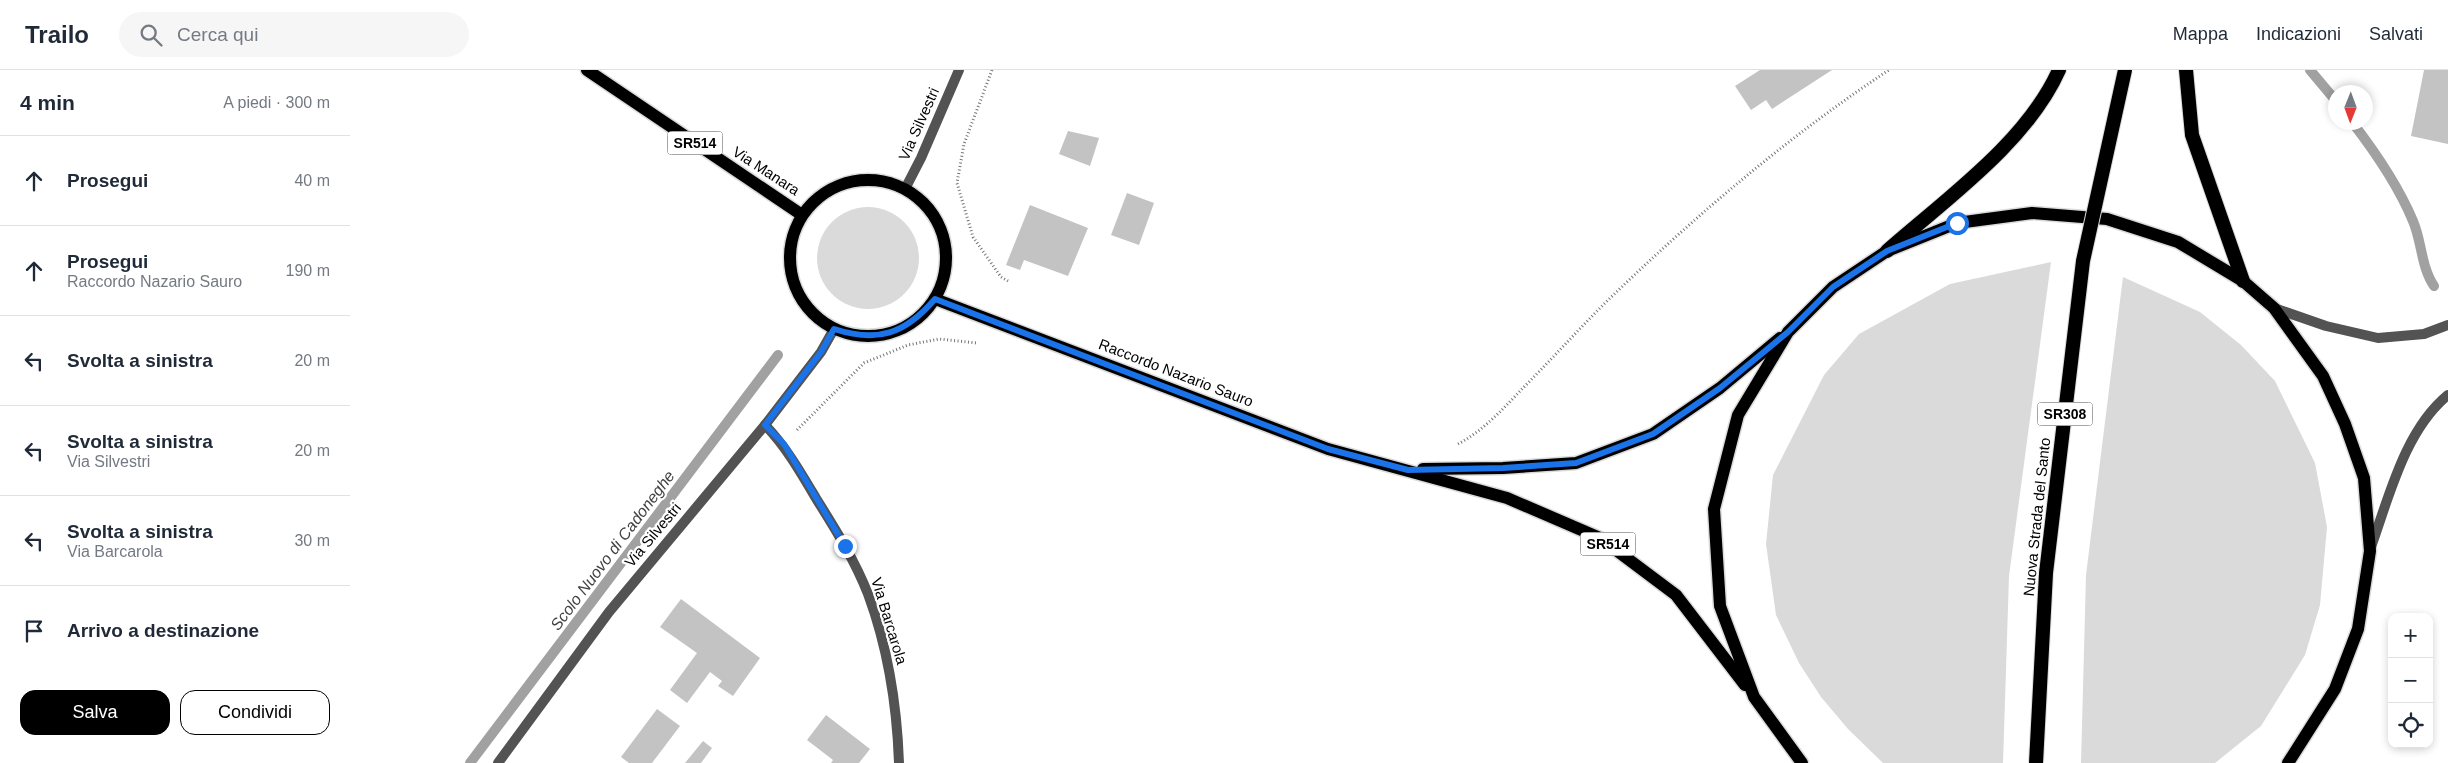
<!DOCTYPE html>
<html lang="it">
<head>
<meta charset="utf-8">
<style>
	:root { --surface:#fff; --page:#f6f6f7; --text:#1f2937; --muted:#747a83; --line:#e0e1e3; --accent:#000 }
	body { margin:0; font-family:Arial,sans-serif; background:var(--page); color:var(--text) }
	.controls { position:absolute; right:15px; bottom:15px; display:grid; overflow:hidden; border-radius:10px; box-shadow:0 2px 8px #0003 }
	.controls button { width:45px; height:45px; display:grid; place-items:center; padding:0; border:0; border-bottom:1px solid var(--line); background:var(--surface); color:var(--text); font:25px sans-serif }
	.compass { position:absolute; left:1978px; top:15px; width:45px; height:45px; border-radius:50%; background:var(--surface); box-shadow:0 2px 8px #0003; rotate:181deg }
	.stop { position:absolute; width:15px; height:15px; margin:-11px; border:4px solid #1a73e8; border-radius:50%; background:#fff }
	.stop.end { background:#1a73e8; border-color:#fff; box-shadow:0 1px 5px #0008 }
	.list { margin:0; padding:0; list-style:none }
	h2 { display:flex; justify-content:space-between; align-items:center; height:65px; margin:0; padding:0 20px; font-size:21px }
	h2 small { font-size:16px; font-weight:400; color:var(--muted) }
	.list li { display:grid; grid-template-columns:32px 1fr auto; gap:15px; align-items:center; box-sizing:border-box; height:90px; padding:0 20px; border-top:1px solid var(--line) }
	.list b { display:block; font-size:19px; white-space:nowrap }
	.list p { margin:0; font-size:16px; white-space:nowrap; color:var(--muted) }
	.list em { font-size:16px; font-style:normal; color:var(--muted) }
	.actions { display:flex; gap:10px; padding:15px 20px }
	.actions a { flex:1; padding:11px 0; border:1px solid var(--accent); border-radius:15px; text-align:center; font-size:18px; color:var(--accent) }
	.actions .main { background:var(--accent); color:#fff }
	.icon { flex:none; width:28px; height:28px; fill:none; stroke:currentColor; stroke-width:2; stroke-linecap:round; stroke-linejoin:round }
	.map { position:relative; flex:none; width:2098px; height:693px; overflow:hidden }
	header { display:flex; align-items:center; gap:30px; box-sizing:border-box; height:70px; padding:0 25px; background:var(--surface); border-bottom:1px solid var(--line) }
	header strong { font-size:24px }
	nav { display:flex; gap:28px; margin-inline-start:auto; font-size:18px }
	.search { width:350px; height:45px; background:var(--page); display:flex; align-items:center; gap:12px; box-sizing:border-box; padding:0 18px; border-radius:28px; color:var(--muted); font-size:19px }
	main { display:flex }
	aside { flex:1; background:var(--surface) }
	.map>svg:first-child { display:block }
	.green { fill:#dadada }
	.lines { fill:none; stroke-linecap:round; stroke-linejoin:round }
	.stream { stroke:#a1a1a1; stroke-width:10 }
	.building { fill:#c3c3c3 }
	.primary-casing { stroke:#dbdbdb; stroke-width:15 }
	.trunk-casing { stroke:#dbdbdb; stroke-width:16 }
	.path { stroke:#757575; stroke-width:3; stroke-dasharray:1 2.5; stroke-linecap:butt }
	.minor { stroke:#535353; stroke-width:10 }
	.tertiary { stroke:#535353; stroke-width:10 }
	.primary { stroke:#000; stroke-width:12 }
	.trunk { stroke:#000; stroke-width:14 }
	.trunk-bridge-casing { stroke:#dbdbdb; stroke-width:16; stroke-linecap:butt }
	.trunk-bridge { stroke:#000; stroke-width:14 }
	.route { stroke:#1a73e8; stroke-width:6 }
	.labels { text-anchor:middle; stroke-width:4.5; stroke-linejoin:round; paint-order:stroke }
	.shield { fill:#fff; stroke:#4c4c4c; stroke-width:1 }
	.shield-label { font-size:14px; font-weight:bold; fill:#000 }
	.street-label { font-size:15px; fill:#000; stroke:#fff }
	.water-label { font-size:16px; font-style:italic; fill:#424242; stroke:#fff }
</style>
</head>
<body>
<header>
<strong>Trailo</strong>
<div class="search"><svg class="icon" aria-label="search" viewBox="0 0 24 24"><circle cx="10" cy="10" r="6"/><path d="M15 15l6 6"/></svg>Cerca qui</div>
<nav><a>Mappa</a><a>Indicazioni</a><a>Salvati</a></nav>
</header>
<main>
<aside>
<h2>4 min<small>A piedi · 300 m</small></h2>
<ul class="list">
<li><svg class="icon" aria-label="ahead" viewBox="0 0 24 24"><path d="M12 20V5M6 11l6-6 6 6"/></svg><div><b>Prosegui</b></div><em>40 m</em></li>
<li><svg class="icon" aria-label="ahead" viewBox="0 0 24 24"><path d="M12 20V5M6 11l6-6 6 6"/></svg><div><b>Prosegui</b><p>Raccordo Nazario Sauro</p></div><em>190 m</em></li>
<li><svg class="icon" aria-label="left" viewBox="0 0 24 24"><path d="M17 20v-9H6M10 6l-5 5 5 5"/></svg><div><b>Svolta a sinistra</b></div><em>20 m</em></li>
<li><svg class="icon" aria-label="left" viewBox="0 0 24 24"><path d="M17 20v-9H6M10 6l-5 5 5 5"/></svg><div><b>Svolta a sinistra</b><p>Via Silvestri</p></div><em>20 m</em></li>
<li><svg class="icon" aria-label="left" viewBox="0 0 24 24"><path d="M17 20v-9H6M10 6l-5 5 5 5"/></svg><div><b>Svolta a sinistra</b><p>Via Barcarola</p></div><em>30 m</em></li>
<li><svg class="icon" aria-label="arrive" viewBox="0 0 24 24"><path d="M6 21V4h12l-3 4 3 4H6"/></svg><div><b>Arrivo a destinazione</b></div></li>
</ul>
<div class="actions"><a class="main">Salva</a><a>Condividi</a></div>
</aside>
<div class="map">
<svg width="2098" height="693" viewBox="0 0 2098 693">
	<rect width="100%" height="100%" fill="#fff"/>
	<!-- green -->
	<g class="green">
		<circle cx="518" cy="188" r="51"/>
		<path d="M1701,192L1659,506L1653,693H1533L1498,659L1471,627L1449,593L1426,545L1416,474L1423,405L1474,305L1509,264L1600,214Z"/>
		<path d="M1773,207L1850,242L1891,275L1925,311L1965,393L1977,457L1970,535L1955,585L1911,656L1865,693H1731L1736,505Z"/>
	</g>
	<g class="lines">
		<!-- stream -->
		<g class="stream">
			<path d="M1960,0L1986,31"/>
			<path d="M2002,52C2026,83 2048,115 2063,151C2072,172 2071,197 2084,216"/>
			<path d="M120,693L428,285"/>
		</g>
	</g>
	<!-- building -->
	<g class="building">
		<path d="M1410,0H1482L1422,39L1416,30L1401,40L1385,16Z"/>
		<path d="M2074,0H2098V74L2061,66Z"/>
		<path d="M718,61L749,68L740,96L709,84Z"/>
		<path d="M777,123L804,133L789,175L761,165Z"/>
		<path d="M680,135L738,158L718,206L674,190L670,200L656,195Z"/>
		<path d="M331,529L410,588L383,626L368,616L372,611L360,602L337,633L320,620L347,583L310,557Z"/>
		<path d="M307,639L330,656L302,693H279L271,687Z"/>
		<path d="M476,645L520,679L509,693H481L483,690L457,670Z"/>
		<path d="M353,671L362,678L351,693H335Z"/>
	</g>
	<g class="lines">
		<defs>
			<g id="primary">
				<path d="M237,0L452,145"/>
				<circle cx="518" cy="188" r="78"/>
				<path d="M585,229L978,379L1157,428L1250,468L1326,525L1395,615"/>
				<path d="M1073,399L1153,398L1226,393L1303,364L1370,318L1430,268"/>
				<path d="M1452,693L1404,627L1370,536L1364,439L1388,345L1438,262L1483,217L1537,181L1607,153L1682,143L1757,149L1828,172L1893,211L1924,238L1973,306L1995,354L2014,408L2020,481L2008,559L1985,619L1938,693"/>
			</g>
			<g id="trunk">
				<path d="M1836,0L1842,65L1893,211"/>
				<path d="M1537,181C1596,129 1677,72 1709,0"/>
			</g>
		</defs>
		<!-- primary casing -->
		<use href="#primary" class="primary-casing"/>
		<!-- trunk casing -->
		<use href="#trunk" class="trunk-casing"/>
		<!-- path -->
		<g class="path">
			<path d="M642,0L614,74L607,113L623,167L651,207L658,211"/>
			<path d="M447,360L514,293L558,275L589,269L627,273"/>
			<path d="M1108,374C1133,361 1154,338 1173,318C1201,290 1227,261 1255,233C1343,148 1436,68 1539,0"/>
		</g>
		<!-- minor -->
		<g class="minor">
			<path d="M555,119L571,88L609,0"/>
			<path d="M1924,238L1976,256L2028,268L2074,264L2098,255"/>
			<path d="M415,355C437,378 451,403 467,430C486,460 505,491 518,524C538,578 547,636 549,693"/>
			<path d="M2021,477C2039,427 2055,360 2098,325"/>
		</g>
		<!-- tertiary -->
		<path class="tertiary" d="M148,693L259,542L415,355L471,282L484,259"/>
		<!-- primary -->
		<use href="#primary" class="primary"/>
		<!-- trunk -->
		<use href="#trunk" class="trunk"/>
		<defs>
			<path id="trunk-bridge" d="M1686,693L1696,503L1733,191L1775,0"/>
		</defs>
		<!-- trunk-bridge casing -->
		<use href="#trunk-bridge" class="trunk-bridge-casing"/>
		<!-- trunk-bridge -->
		<use href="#trunk-bridge" class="trunk-bridge"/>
	</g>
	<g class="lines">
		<!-- route -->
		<path class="route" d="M495,476L434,374L415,355L471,282L484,259C528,273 555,264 585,229L978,379L1058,400L1153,398L1226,393L1303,364L1370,318L1438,262L1483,217L1537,181L1607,153"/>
	</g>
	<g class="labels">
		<!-- shield labels -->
		<g class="shield">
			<rect x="317.5" y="61.5" width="55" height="23" rx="4"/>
			<rect x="1687.5" y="332.5" width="55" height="23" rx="4"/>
			<rect x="1230.5" y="462.5" width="55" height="23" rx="4"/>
		</g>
		<g class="shield-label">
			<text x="345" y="78">SR514</text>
			<text x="1715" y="349">SR308</text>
			<text x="1258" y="479">SR514</text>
		</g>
		<!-- street labels -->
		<g class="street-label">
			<text transform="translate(569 54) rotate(-66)" y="5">Via Silvestri</text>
			<text transform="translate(416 101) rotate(33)" y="5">Via Manara</text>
			<text transform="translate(826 303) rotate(21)" y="5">Raccordo Nazario Sauro</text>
			<text transform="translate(1687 447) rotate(-84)" y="5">Nuova Strada del Santo</text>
			<text transform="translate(303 465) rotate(-50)" y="5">Via Silvestri</text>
			<text transform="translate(539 551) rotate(73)" y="5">Via Barcarola</text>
		</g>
		<!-- water labels -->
		<g class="water-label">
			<text transform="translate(262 480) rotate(-53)" y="6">Scolo Nuovo di Cadoneghe</text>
		</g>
	</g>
</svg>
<div class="controls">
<button>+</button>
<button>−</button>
<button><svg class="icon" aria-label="locate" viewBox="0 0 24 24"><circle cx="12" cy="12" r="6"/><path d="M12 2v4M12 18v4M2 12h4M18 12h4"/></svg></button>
</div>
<svg class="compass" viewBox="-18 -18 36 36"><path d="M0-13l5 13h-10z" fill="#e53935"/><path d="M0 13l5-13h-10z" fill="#747a83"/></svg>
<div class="stop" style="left:1607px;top:153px"></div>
<div class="stop end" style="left:495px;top:476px"></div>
</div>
</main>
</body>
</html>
